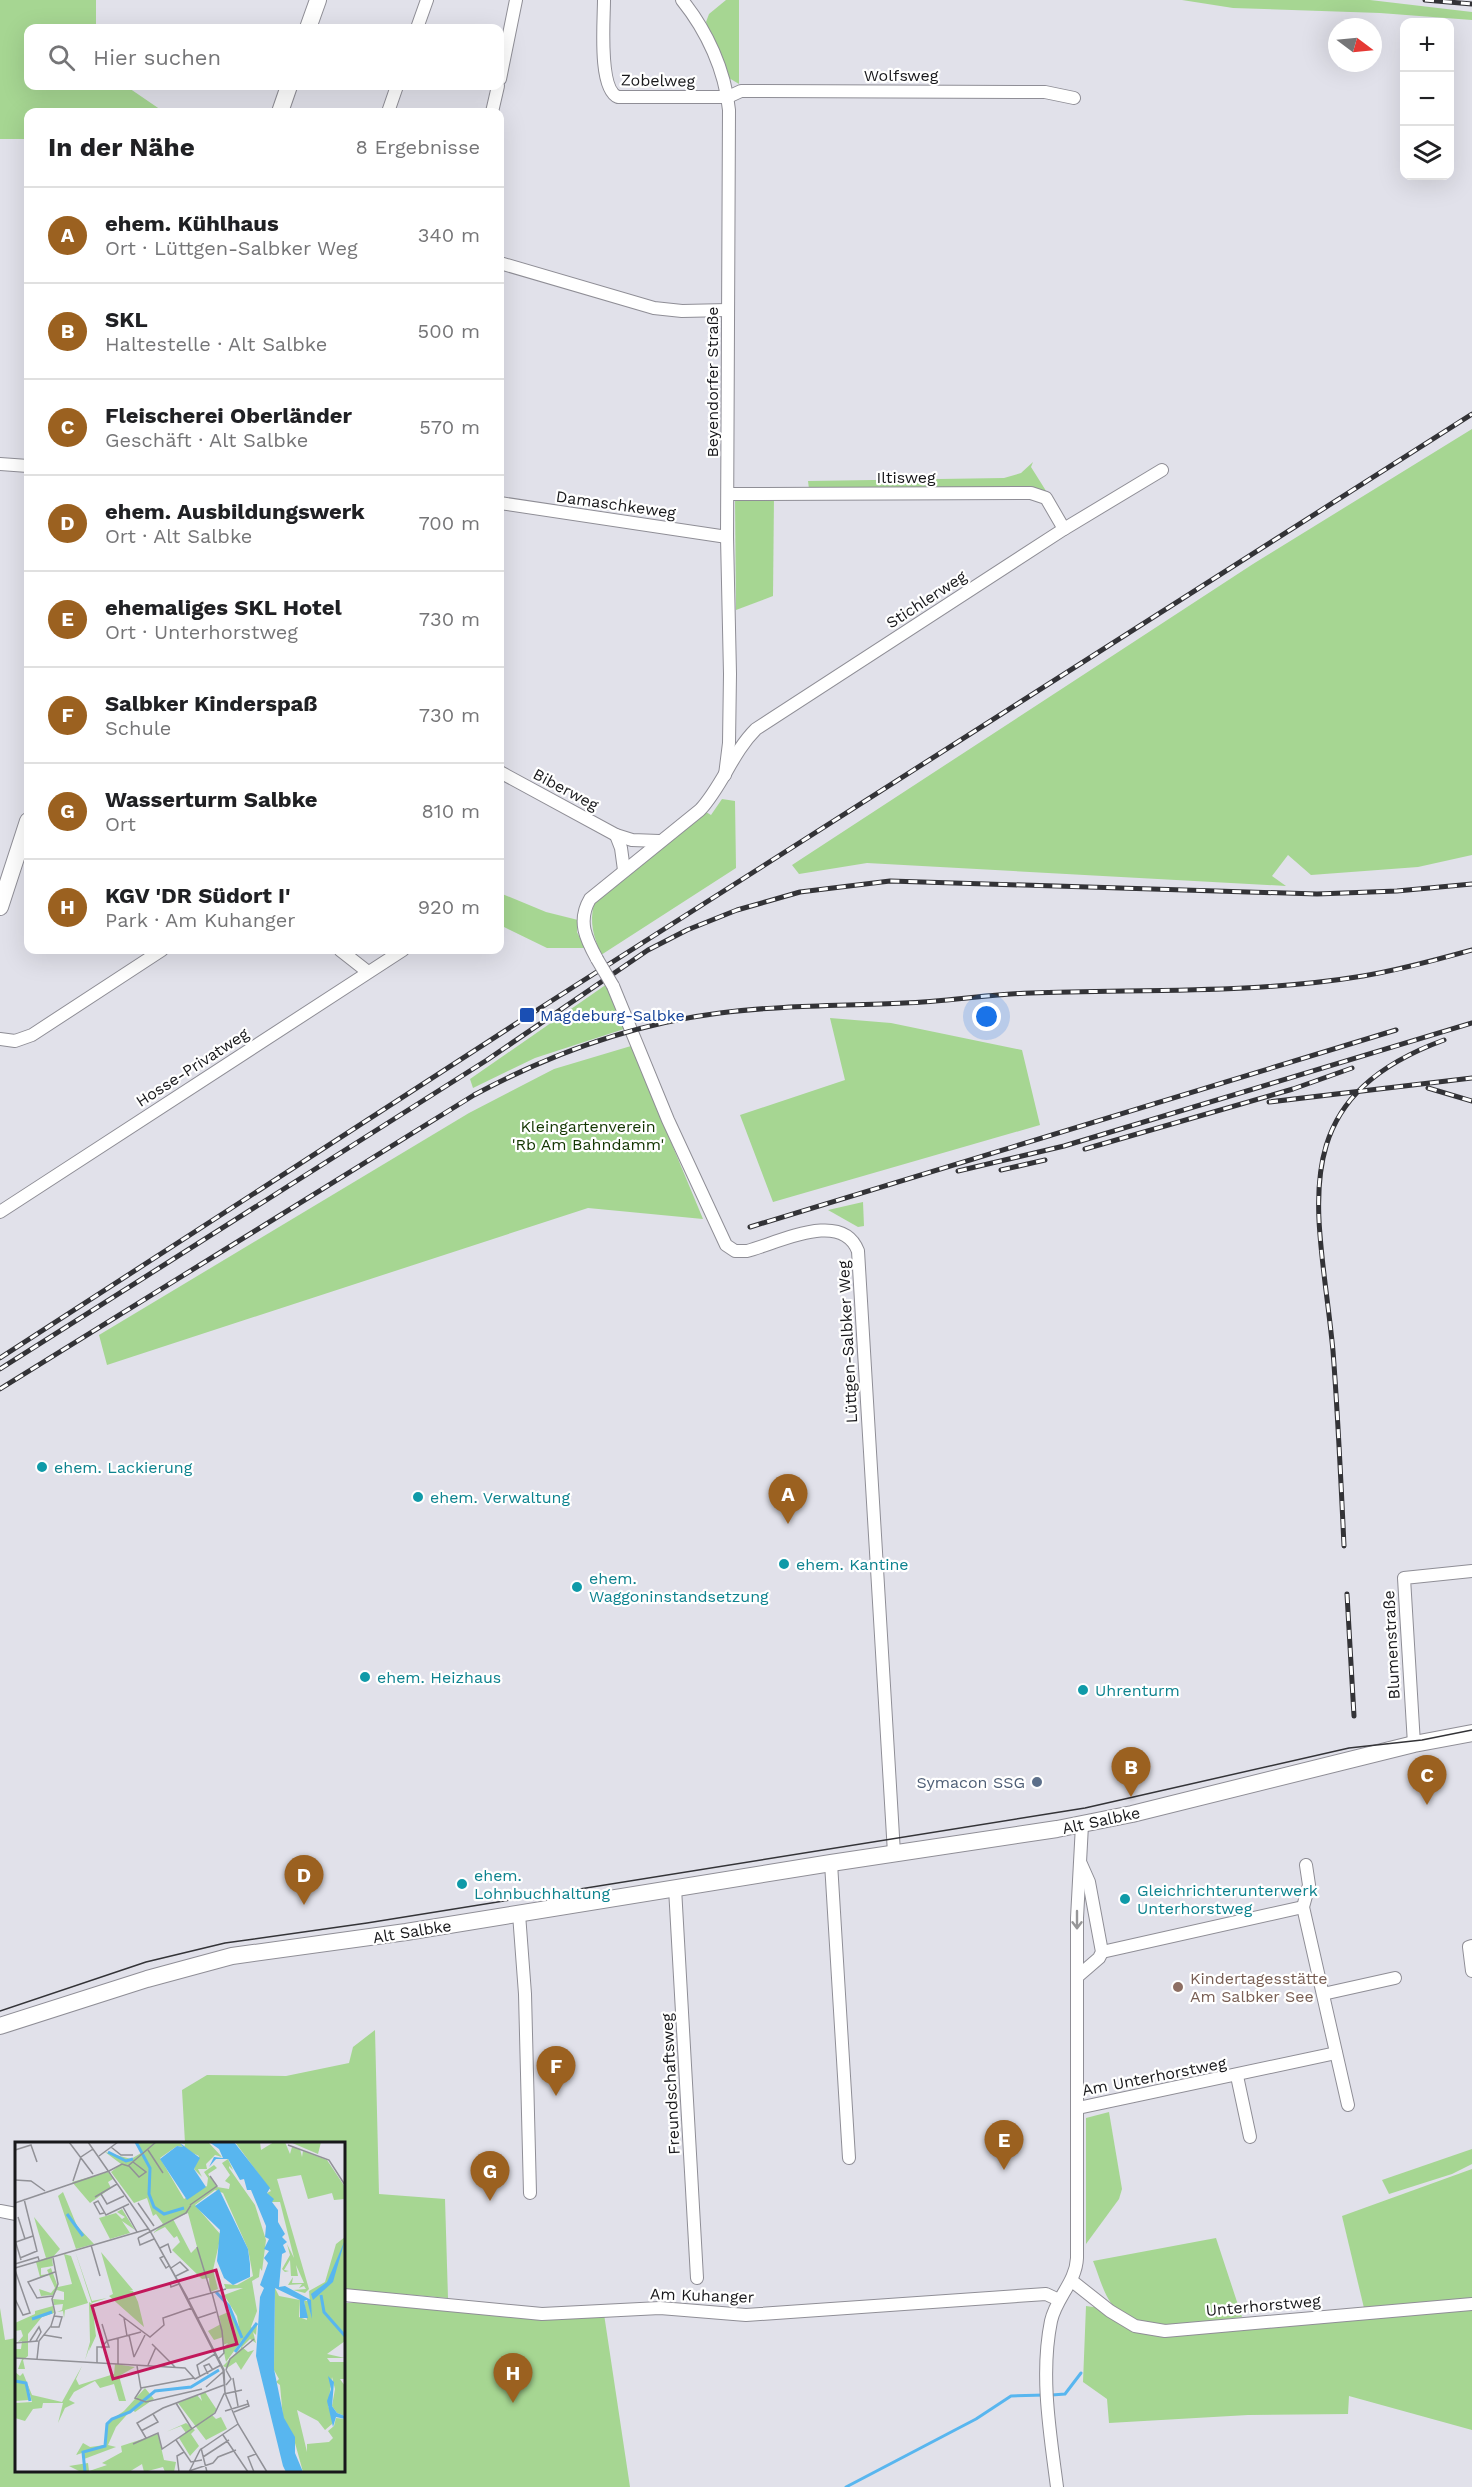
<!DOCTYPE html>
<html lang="de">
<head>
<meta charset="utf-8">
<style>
	:root { --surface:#fff; --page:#f6f6f6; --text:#202124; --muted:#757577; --line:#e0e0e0; --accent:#9b6120 }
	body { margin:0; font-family:"Work Sans",sans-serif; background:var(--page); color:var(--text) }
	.controls { position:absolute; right:18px; top:18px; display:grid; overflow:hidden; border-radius:12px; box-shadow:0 6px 24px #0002 }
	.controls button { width:54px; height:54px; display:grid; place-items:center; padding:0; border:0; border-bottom:2px solid var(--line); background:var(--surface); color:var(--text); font:30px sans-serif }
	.compass { position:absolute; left:1328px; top:18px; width:54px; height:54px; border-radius:50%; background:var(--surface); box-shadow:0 6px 24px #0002; rotate:106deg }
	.you { position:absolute; left:987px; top:1017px; width:21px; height:21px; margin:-15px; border:4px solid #fff; border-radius:50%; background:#1a73e8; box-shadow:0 0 0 9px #1a73e833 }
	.badge { display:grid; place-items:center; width:39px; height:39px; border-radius:50%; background:var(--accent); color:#fff; font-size:20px; font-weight:700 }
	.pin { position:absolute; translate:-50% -50px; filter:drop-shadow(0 2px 3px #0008) }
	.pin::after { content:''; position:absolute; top:32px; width:21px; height:18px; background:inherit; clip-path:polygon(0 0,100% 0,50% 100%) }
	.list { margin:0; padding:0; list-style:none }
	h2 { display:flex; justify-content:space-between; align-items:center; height:78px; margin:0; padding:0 24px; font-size:26px }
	h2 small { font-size:20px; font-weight:400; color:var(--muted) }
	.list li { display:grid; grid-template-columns:39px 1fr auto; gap:18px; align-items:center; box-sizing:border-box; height:96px; padding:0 24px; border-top:2px solid var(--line) }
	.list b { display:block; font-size:22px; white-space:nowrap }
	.list p { margin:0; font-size:20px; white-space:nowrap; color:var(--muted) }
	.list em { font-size:20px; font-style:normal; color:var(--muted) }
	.icon { flex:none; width:33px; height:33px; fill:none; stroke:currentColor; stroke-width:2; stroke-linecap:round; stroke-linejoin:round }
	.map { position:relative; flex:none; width:1472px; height:2487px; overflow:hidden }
	.search { position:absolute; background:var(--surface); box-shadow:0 6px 24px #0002; left:24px; top:24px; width:480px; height:66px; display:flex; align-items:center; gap:15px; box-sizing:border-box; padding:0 21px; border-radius:12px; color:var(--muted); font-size:22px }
	.panel { position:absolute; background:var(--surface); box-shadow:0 6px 24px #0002; left:24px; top:108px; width:480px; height:846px; border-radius:12px }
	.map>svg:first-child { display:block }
	.green { fill:#a6d692 }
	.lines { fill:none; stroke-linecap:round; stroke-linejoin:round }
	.stream { stroke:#58b6ef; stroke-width:3 }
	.minor-casing { stroke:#8f8e96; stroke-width:14 }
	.secondary-casing { stroke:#8f8e96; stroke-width:18 }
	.minor { stroke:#fff; stroke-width:12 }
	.secondary { stroke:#fff; stroke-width:16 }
	.tram { stroke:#333337; stroke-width:1.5 }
	.rail-casing { stroke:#333337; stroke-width:5 }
	.rail { stroke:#fff; stroke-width:3; stroke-dasharray:9; stroke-linecap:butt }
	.minor-bridge-casing { stroke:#8f8e96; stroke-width:14; stroke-linecap:butt }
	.minor-bridge { stroke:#fff; stroke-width:12 }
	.oneway { stroke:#979798 }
	.transit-dot { fill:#1a4fb4; stroke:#fff; stroke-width:2 }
	.culture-dot { fill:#0f9aa8; stroke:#fff; stroke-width:2 }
	.service-dot { fill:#5c6f8a; stroke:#fff; stroke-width:2 }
	.education-dot { fill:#8d6e63; stroke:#fff; stroke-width:2 }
	.labels { text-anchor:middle; stroke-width:4.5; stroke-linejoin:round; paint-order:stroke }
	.street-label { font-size:16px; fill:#18181b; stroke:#fff }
	.transit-label { font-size:16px; fill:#164399; stroke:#fff; text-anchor:start }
	.park-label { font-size:16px; fill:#123500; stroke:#fff }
	.culture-label { font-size:16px; fill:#0d838f; stroke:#fff; text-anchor:start }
	.service-label { font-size:16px; fill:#4e5e75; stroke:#fff; text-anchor:end }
	.education-label { font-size:16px; fill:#785e54; stroke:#fff; text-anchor:start }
	.inset-river { fill:none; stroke:#58b6ef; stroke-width:3 }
	.inset-road { fill:none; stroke:#919197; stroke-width:1.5 }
	.view { fill:#c2185b; fill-opacity:0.15; stroke:#c2185b; stroke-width:3 }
	.inset-edge { fill:none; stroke:#18181b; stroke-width:3 }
</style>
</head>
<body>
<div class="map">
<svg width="1472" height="2487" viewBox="0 0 1472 2487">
	<rect width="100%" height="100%" fill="#e1e1ea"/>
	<!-- green -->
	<g class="green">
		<path d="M0,0H96V28H28V86H126L164,112H28V139H0Z"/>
		<path d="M726,0H739V84L729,78L706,22L709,14Z"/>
		<path d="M1182,0H1370L1472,12V20L1380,13L1233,8Z"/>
		<path d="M1472,429V855L1418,867L1311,875L1288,855L1272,876L1286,886L867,863L799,874L792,865L1253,564Z"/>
		<path d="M1033,462L1031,467L1048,494L809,489L808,481L1004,478L1021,473Z"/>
		<path d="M735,496L774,497L773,596L736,610Z"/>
		<path d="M722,799L735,801L736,868L601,955C594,937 589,923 594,904L706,812L711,815Z"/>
		<path d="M500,893L546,912L578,920L577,932L585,948H547L500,925Z"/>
		<path d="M607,984L624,1029L535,1058L473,1088L470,1079Z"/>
		<path d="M830,1018L891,1023L1022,1050L1040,1125L773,1202L740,1115L845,1080Z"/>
		<path d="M631,1046L703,1219L588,1208L107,1365L99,1335L469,1113L554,1069Z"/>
		<path d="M863,1202L864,1226L858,1227L828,1210Z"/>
		<path d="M375,2030L379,2194L445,2199L448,2298L344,2289V2144L185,2143L182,2090L207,2075L286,2076L349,2063L353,2047Z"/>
		<path d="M1109,2112L1122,2189L1119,2199L1086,2244V2118Z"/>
		<path d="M1472,2149V2164L1452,2174L1389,2194L1382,2180Z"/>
		<path d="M1472,2169V2298L1364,2308L1342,2216Z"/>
		<path d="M1216,2238L1242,2317C1203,2321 1139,2340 1111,2303C1103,2292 1098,2273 1093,2261Z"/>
		<path d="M344,2303H397L604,2314L630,2487H0V2308L5,2340L16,2338V2470H344Z"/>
		<path d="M1086,2306L1100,2308L1134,2332L1161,2335L1472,2308V2430L1349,2396L1348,2414L1248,2415L1109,2423L1107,2399L1083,2382Z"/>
	</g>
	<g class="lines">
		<!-- stream -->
		<g class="stream">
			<path d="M1052,2395L1065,2394L1081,2373"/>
			<path d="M846,2487L976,2419L1011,2396L1045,2395"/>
		</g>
		<defs>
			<g id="minor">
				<path d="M604,0C604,21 598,89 618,97H728L741,91L1045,92L1074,98"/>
				<path d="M682,0C707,31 725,70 729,110L727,537L730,674L729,743L725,775"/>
				<path d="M417,28L427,0"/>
				<path d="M500,79L516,0"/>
				<path d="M388,112L397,86"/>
				<path d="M492,112L498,86"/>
				<path d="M500,263L654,308L682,311L728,310"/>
				<path d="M0,464L28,466"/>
				<path d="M729,494L1031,493L1046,498L1064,529"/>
				<path d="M500,503L727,537"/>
				<path d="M500,772L616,835L632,840L659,841"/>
				<path d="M616,835L621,848L624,870"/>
				<path d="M340,950L368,972"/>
				<path d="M597,959C586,939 577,921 590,899L700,810C723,785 732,753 756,729L1064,529L1162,470"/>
				<path d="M613,986L668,1120L726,1245L735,1251H747C778,1243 842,1209 858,1251L894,1853"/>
				<path d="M0,1039L15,1041L32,1035L162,950"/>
				<path d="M0,1212L403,950"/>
				<path d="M1414,1744L1404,1578L1472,1571"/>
				<path d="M831,1863L849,2158"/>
				<path d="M1306,1865L1309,1885L1303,1907L1348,2105"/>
				<path d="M675,1888L697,2278"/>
				<path d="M519,1914L525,1994L530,2193"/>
				<path d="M1472,1946L1469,1947L1472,1971"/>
				<path d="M1102,1952L1303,1907"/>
				<path d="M1077,1977L1099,1958L1102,1952L1089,1882L1081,1864"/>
				<path d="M1323,1994L1395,1978"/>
				<path d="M1237,2076L1250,2137"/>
				<path d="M1078,2108L1336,2053"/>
				<path d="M0,2211L16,2214"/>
				<path d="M1072,2281L1110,2311L1135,2326L1165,2331L1472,2304"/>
				<path d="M344,2295L542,2314L660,2308L746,2315L1046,2294L1059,2300"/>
				<path d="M1057,2487C1050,2433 1040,2375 1051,2321C1056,2298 1076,2282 1077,2258V1918L1082,1825"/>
			</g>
			<g id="secondary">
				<path d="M308,28L318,0"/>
				<path d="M280,112L289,86"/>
				<path d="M0,907L28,821"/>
				<path d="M0,2026L147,1979L232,1956L406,1932L831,1863L1057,1829L1132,1814L1414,1744L1472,1733"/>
			</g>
		</defs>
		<!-- minor casing -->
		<use href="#minor" class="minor-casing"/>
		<!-- secondary casing -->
		<use href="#secondary" class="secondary-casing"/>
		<!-- minor -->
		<use href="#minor" class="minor"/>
		<!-- secondary -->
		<use href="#secondary" class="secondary"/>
		<!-- tram -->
		<path class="tram" d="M0,2011L146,1962L225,1943L367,1923L1085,1808L1349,1748L1422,1740L1472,1730"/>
		<defs>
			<g id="rail">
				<path d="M1425,0L1472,4"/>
				<path d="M1428,1088L1472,1101"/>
				<path d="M1269,1102L1472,1078"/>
				<path d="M1085,1149L1293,1089L1352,1068"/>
				<path d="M1001,1170L1045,1160"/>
				<path d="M958,1171L1064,1146L1472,1023"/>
				<path d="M750,1227L1396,1030"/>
				<path d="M0,1358L534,1012L1472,414"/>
				<path d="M0,1369L487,1060L648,950L687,930L737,910L800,892L890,881L1317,894L1397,891L1472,884"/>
				<path d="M0,1389L474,1095C552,1053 633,1024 720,1013C781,1005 843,1006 904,1003C946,1002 988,994 1031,993C1141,989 1254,994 1363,976C1400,970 1436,960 1472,950"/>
				<path d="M1344,1546C1341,1481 1338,1416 1333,1351C1320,1213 1278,1101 1444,1040"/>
				<path d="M1347,1594L1354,1716"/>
			</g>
		</defs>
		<!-- rail casing -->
		<use href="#rail" class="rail-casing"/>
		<!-- rail -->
		<use href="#rail" class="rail"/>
		<defs>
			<path id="minor-bridge" d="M597,959L613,986"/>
		</defs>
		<!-- minor-bridge casing -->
		<use href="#minor-bridge" class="minor-bridge-casing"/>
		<!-- minor-bridge -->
		<use href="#minor-bridge" class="minor-bridge"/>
	</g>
	<!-- one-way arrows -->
	<defs><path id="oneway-shaft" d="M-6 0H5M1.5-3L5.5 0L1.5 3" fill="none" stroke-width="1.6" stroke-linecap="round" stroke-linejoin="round" transform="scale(1.5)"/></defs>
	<use class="oneway" href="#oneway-shaft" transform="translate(1077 1920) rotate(90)"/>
	<!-- markers -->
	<rect class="transit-dot" x="519" y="1007" width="16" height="16" rx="3"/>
	<g class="culture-dot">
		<circle cx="42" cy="1467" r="6"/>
		<circle cx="418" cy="1497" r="6"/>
		<circle cx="784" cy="1564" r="6"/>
		<circle cx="577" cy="1587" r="6"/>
		<circle cx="365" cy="1677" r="6"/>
		<circle cx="1083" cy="1690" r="6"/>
		<circle cx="462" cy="1884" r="6"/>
		<circle cx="1125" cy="1899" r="6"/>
	</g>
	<circle class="service-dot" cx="1037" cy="1782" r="6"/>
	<circle class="education-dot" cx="1178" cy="1987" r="6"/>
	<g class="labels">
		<!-- street labels -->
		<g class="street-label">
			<text x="901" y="81">Wolfsweg</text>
			<text transform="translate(658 80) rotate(1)" y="6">Zobelweg</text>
			<text transform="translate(712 382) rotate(-90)" y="6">Beyendorfer Straße</text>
			<text x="906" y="483">Iltisweg</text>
			<text transform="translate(616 504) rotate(8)" y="6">Damaschkeweg</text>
			<text transform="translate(926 599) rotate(-33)" y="6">Stichlerweg</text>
			<text transform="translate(566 789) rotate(28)" y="6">Biberweg</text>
			<text transform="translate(192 1067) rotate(-33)" y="6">Hosse-Privatweg</text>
			<text transform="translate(847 1342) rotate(-93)" y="6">Lüttgen-Salbker Weg</text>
			<text transform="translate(1391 1645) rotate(-93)" y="6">Blumenstraße</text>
			<text transform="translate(1101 1820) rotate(-12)" y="6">Alt Salbke</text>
			<text transform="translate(412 1931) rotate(-9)" y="6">Alt Salbke</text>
			<text transform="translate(1154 2076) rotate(-11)" y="6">Am Unterhorstweg</text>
			<text transform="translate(670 2084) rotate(-93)" y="6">Freundschaftsweg</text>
			<text transform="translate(702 2295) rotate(2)" y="6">Am Kuhanger</text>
			<text transform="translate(1263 2305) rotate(-5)" y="6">Unterhorstweg</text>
		</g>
		<!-- transit labels -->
		<g class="transit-label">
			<text x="540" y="1021">Magdeburg-Salbke</text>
		</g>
		<!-- park labels -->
		<g class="park-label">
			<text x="588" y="1132">Kleingartenverein<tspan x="588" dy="18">'Rb Am Bahndamm'</tspan></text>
		</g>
		<!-- culture labels -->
		<g class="culture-label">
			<text x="54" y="1473">ehem. Lackierung</text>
			<text x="430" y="1503">ehem. Verwaltung</text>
			<text x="796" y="1570">ehem. Kantine</text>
			<text x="589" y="1584">ehem.<tspan x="589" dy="18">Waggoninstandsetzung</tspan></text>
			<text x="377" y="1683">ehem. Heizhaus</text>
			<text x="1095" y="1696">Uhrenturm</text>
			<text x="474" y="1881">ehem.<tspan x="474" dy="18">Lohnbuchhaltung</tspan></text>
			<text x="1137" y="1896">Gleichrichterunterwerk<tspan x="1137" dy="18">Unterhorstweg</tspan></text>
		</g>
		<!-- service labels -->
		<g class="service-label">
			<text x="1025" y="1788">Symacon SSG</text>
		</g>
		<!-- education labels -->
		<g class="education-label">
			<text x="1190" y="1984">Kindertagesstätte<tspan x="1190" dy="18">Am Salbker See</tspan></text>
		</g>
	</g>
	<!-- overview -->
	<g transform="translate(15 2142)">
		<rect width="330" height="330" fill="#e1e1ea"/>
		<path d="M120,0L194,1L207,15L200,13L191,22L192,27H183L187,35L179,27L184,14L169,7L170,2L165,1L168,5L162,4L145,16L169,57L192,44L193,36L189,30L199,23L202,26L193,32L202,45L214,47L215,42L210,39L215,33L207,21L213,17L218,28L214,24V26L240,63L251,98L247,129L245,126L244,135L237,139L242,169L236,185L238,187L242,182L241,193L238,190L241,201L235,197L227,205L233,210L239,208L226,228L221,220L212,226L208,224L226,206L227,198L211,220L208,206L213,201L208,203V195L199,198L193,189L206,182L204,174L216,169L226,196L222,174L209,153L228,146L211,147L209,142L222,143L238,134L233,107L208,51L200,48L180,63L206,93L198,128L203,147L195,150L194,136L187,137L157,108L165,100L162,94L159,96L150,85L138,91L148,82L141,72L138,74L132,56L119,61L96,30L106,22L90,10L116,17L126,11ZM173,71L182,105L176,111L158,77ZM220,0H245L246,8L259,0H270L275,12L277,5L285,7L287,15L288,9L312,18L330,45V57L319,58L317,51L293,57L286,33L262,37L294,147L290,151L278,148L291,147L289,144L284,146L287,142L273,143L278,135L277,141H289L281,123L283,134H276L275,118L269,128L274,129L270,130L267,127L275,113L272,102L279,116L265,60H257L252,51L256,49ZM275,0H306L303,12ZM93,30L98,37L93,40L96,46L75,61L57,40ZM48,50L62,84L79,102L61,107L43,54ZM107,67L120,88L107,79L115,91L95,97L84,76L101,71L107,77L110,75L102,70ZM19,75L45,107L37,116L38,124L26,126V133L34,132L32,128L36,126L43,145L57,142L49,112L56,114L73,161L50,168L49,176L48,169L42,170L47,168L48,162L39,163L38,157L49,158V150L42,148L38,153L26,154L24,147L36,151L40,146L34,133L14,138L25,135L21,120L31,116ZM330,95V199L312,212L330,216H312L315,220H330V237H325L330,244V274L322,271L317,264L320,247L317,235L313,264L318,273L317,282L310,288L303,279L282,268L292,310V302L314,300L318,296L313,289L319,284L321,276L330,277V330H288L280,301L276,299L279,295L268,276L265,243L261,240L264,237L259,228L260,146L264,154L285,158L284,175L292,178L289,159H294L296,173L294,149L310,140L321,102ZM60,109L77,159L92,156L77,161L81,194L74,209L78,189L75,204L70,218L75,200L74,160L77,162ZM86,110L118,148L114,149H118L123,160L129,185L94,154L98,152ZM38,164L39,171L27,175L13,192V214L8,218L10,227H3L7,217L0,216V207H6L7,199L3,200L8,194L6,188L0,189V181L20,172V169ZM100,222L120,225L104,234L111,259H104L99,242L85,246L80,239L59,250L54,258L60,261L50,266L43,281L48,261H28L27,266L18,267L10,279L0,276V261L17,260L12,241L0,238V230L5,234L8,231L17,253L47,260L67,224L61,237L64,243L99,232ZM0,239L11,241L14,258L0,259ZM130,246L139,257L120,270L117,267L101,285L93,303L101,305L69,317L67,311L61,313L68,301L75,305L90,303L91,281L109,269ZM190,250L202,268L197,273L201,277L206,275L212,287L191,298L163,261L182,253L187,259L185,252ZM171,281L180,288L176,292L184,304L175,314L164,296L171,291L166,284L151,290ZM143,292L149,318L161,320L159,330H150L148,325L129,330L127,322L114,330H66L54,324L73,321L74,329L92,323L87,321L107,310L106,304Z" fill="#a6d692" fill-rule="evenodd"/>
		<path d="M194,0H219L255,46L252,51L259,57L257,60L263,68V80L270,92L267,95L272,100L268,103L271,110L267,112L264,145L270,144L296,158L297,177L292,158L289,159L293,176H285V158L260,146L259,227L269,276L280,295V311L288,330H271L268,324L241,214L245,155L249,146L245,143L253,121L249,116L254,109L249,107L254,97L250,95L251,84L236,48H232L229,37L225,38L213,17H201L194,25L199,15L208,16L204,7ZM165,1L185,16L179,27L191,45L172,58L145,17L162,4L168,5ZM204,47L233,107L235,122V135L218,143L209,136L202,119L205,88L180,64ZM330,98L318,140L298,158L296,152L312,140ZM313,234L319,240L317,264L322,271L330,274V277L321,275L318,285L312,259L316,247Z" fill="#58b6ef"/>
		<path class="inset-river" d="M121,0L135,26L134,52L139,65L149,72L169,66M93,10L111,19L118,17M52,72L68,94M201,150L214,164L227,196M306,153L309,170L330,194M17,177L37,170M220,210L242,181M0,239L11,241L15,259M70,330L68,310L90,304L92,282L97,277L115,270L140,249L176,245L204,228"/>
		<path class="inset-road" d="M54,0L78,32M73,0L135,89L172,155L209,228L210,251L223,282L252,330M73,0L135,89L162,138L208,228L210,251L223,282L252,330M273,3L314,18L330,43M96,5L106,13H118M0,8L16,3L22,20M133,8L148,31M84,14L103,0M114,24L124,35L131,30L118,20M94,29L107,22L113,24L141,0M0,38L16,39L30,49M58,39L66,15L78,7M86,52L92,62L109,54M80,55L102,42M0,61L94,29M123,61L139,84M175,63L202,44L195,34M108,65L122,90M89,71L85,72L79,61L83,59L91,73L114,62M3,75L10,97M123,96L171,71L176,63M123,96L125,103L139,97M0,98L6,118M1,100L18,94M76,103L85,134M182,105L196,151M145,106L153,102L156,111M149,114L145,116L151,126L154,124M5,116L22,109L9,57M0,122L23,115L24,118M0,126L133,87M156,126L165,120L173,128L161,134M0,128L15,171L8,173L0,157M162,138L155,141L156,145L164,142M197,151L207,189L209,211L203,217M38,154L22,156L13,140L40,130M174,157L211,147M104,172L135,195L149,183L148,176L177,166M109,176L112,194M183,176L201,170M36,185H44L47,175L39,174M29,193L47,196M114,193L119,215M103,196V222M15,199L24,185L26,190L21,199M0,201L23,199M137,202L160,225M86,206L92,199L126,190M119,215L130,193M0,216L170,226L180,237L206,223M22,217L24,199L36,184L40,171L37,157L43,142L38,116M82,221V205H94L87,182M133,223L141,205M122,224L126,247L120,256L131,260L187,247M211,228L215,217L239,197M211,228L216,237L211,243M193,232L189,224L194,222L198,228M185,235L182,223L200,212M218,236L223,264M191,245L208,230M126,246L179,236M161,261L177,287M210,269L233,262M219,270L234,264L232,258M126,289L143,280L138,272M208,293L233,330M131,296L122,281L148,266L209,243M161,298L176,320L187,318M118,302L143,291L147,307L200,271L209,252L227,248M186,306L192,330M188,315L214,298M198,321L203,315L221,308M174,329L198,321M164,330L162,314L169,310M174,330L185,308L223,282M239,330L233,315L241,312"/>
		<path class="view" d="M201,128L222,202L98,237L77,164Z"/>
		<rect width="330" height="330" class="inset-edge"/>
	</g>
</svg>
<div class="controls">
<button>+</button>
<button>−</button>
<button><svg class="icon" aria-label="layers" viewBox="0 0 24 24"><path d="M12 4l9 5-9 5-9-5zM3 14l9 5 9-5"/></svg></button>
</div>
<svg class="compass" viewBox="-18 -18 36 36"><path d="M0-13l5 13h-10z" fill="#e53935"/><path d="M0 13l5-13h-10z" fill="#757577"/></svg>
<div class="you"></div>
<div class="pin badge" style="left:788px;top:1524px">A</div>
<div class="pin badge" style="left:1131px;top:1797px">B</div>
<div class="pin badge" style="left:1427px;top:1805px">C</div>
<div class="pin badge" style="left:304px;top:1905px">D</div>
<div class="pin badge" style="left:1004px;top:2170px">E</div>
<div class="pin badge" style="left:556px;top:2096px">F</div>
<div class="pin badge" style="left:490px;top:2201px">G</div>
<div class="pin badge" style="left:513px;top:2403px">H</div>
<div class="search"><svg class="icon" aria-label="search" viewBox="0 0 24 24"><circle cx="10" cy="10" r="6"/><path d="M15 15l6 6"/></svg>Hier suchen</div>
<section class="panel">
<h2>In der Nähe<small>8 Ergebnisse</small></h2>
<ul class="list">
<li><span class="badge">A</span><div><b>ehem. Kühlhaus</b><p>Ort · Lüttgen-Salbker Weg</p></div><em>340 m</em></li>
<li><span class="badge">B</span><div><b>SKL</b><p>Haltestelle · Alt Salbke</p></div><em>500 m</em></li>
<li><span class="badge">C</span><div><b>Fleischerei Oberländer</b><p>Geschäft · Alt Salbke</p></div><em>570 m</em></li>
<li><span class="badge">D</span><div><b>ehem. Ausbildungswerk</b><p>Ort · Alt Salbke</p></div><em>700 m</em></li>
<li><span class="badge">E</span><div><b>ehemaliges SKL Hotel</b><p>Ort · Unterhorstweg</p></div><em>730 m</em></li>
<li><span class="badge">F</span><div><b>Salbker Kinderspaß</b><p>Schule</p></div><em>730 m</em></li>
<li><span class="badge">G</span><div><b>Wasserturm Salbke</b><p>Ort</p></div><em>810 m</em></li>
<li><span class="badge">H</span><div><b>KGV 'DR Südort I'</b><p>Park · Am Kuhanger</p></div><em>920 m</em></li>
</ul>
</section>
</div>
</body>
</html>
